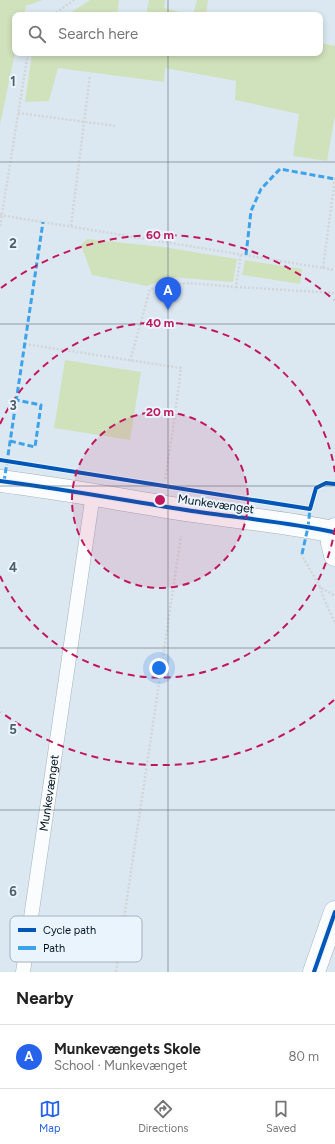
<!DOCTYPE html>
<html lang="en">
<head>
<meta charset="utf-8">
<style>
	:root { --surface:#fff; --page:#f6f6f6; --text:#222; --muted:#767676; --line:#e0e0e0; --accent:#2563eb }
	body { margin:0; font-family:Figtree,sans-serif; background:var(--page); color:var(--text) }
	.you { position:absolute; left:159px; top:668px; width:14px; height:14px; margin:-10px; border:3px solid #fff; border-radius:50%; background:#1a73e8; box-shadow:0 0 0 6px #1a73e833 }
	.badge { display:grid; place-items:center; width:26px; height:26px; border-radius:50%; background:var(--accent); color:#fff; font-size:13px; font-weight:700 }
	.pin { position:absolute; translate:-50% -33px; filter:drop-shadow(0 1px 2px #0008) }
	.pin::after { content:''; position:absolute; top:21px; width:14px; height:12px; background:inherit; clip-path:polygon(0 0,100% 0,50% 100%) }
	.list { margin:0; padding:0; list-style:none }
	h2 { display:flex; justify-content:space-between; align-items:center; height:52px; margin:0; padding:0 16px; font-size:17px }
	h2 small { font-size:13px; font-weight:400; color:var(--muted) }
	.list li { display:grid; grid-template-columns:26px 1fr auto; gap:12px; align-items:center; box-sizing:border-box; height:64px; padding:0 16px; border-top:1px solid var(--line) }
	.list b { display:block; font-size:15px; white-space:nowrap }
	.list p { margin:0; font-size:13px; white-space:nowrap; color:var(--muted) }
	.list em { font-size:13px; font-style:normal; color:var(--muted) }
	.icon { flex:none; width:22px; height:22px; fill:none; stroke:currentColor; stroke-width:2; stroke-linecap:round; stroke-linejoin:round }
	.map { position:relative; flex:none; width:335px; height:972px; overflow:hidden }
	.search { position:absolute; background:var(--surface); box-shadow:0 2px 6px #0003; left:12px; right:12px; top:12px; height:44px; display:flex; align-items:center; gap:10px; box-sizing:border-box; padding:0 14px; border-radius:8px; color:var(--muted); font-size:15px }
	.sheet { height:116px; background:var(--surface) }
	nav { display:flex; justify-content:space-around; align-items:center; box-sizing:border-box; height:56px; border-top:1px solid var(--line); background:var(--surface); font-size:11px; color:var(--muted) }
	nav a { display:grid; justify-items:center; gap:2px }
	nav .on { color:var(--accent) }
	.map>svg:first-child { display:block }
	.green { fill:#d0e2bc }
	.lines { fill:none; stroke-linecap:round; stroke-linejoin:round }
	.service-casing { stroke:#a2b1bc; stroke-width:15 }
	.minor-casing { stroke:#a2b1bc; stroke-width:23 }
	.path { stroke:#d2d5d8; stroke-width:2.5; stroke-dasharray:2 2; stroke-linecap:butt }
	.service { stroke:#fafcfd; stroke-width:14 }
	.minor { stroke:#fafcfd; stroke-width:22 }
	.quiet { stroke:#3ca2ea; stroke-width:3; stroke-dasharray:6 3; stroke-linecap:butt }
	.cycleway-casing { stroke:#eaf4fd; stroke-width:6 }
	.cycleway { stroke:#0057b8; stroke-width:4 }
	.grid { fill:none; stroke:#4e5e6a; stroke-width:1; stroke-opacity:0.55 }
	.ring { fill:none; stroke:#c2185b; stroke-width:2; stroke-dasharray:7 5 }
	.labels { text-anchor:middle; stroke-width:4; stroke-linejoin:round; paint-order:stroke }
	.street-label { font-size:12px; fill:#011422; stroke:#eaf4fd }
	.key { fill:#eaf4fd; stroke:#a4b1bb; stroke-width:1 }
	.key-label { font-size:11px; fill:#011422 }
	.grid-label { font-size:13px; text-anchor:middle; font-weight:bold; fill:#4e5e6a; stroke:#eaf4fd; stroke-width:4; stroke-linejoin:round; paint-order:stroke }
	.centre { fill:#c2185b; stroke:#eaf4fd; stroke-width:2 }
	.ring-label { font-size:12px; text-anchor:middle; font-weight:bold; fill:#c2185b; stroke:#eaf4fd; stroke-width:4; stroke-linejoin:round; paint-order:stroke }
</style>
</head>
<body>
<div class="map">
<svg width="335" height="972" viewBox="0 0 335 972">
	<rect width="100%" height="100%" fill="#dce8f1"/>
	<!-- green -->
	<g class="green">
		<path d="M0,0H43L26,6L24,15H15V53L0,125Z"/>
		<path d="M90,0H119L117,15H67Z"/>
		<path d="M149,0H165L164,8L193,15L197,0H208L206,15H146Z"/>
		<path d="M320,43L335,46V115L327,161L293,156L299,114L235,100L236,81L165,68L164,82L58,68L49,101L25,102L32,53H320Z"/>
		<path d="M87,239L163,247L237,259L233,282L170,277L147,286L92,275L81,245Z"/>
		<path d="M245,260L302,269L300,284L242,275Z"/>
		<path d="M65,360L141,372L130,440L54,428Z"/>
	</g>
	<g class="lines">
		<defs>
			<g id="service">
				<path id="s1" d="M23,972L93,494"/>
			</g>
			<g id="minor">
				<path d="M0,481C64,489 128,501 192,511C239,518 287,522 333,532"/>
				<path d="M335,529L332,543L335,555"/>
				<path d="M314,972L335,912"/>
			</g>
		</defs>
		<!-- service casing -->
		<use href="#service" class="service-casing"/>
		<!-- minor casing -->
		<use href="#minor" class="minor-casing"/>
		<!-- path -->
		<g class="path">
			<path d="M53,15L74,0"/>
			<path d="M18,113L116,126"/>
			<path d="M0,215L323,268L335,178"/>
			<path d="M0,226L28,53"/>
			<path d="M71,226L90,75"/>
			<path d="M323,268L335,270"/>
			<path d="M236,287L335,293"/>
			<path d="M25,344L181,368L173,429L165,480"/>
			<path d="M130,361L150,289L187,283L236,287L241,254"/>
			<path d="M301,554L320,587L335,596"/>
			<path d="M320,587L324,599L335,623"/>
			<path d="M116,972L181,536"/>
		</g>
		<!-- service -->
		<use href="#service" class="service"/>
		<!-- minor -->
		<use href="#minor" class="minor"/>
		<!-- quiet -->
		<g class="quiet">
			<path d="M246,255L251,211L261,189L280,169L335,179"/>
			<path d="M10,441L35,447L41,405L16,400"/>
			<path d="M4,482L43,222"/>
			<path d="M302,554L308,527L310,509"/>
		</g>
		<defs>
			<g id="cycleway">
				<path d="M0,460L310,509L316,488L326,483L335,484"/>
				<path d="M0,481C64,489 128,501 192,511C239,518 287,522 333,532"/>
				<path d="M314,972L335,912"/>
			</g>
		</defs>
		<!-- cycleway casing -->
		<use href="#cycleway" class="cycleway-casing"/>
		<!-- cycleway -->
		<use href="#cycleway" class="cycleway"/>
	</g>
	<!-- grid -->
	<path class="grid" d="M168,0V15M168,53V972M0,162H335M0,324H335M0,486H335M0,648H335M0,810H335"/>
	<!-- distance rings -->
	<circle cx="160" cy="500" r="88" fill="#c2185b" fill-opacity=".12"/>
	<g class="ring">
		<circle cx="160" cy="500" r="88"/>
		<path d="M335 528A177 177 0 0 1 0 576M0 424A177 177 0 0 1 335 472"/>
		<path d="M334 700A265 265 0 0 1 1 712M1 288A265 265 0 0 1 334 300"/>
	</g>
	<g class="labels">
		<!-- street labels -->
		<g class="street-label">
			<text transform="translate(216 504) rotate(8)" y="4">Munkevænget</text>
			<text dy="4" stroke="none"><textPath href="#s1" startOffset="181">Munkevænget</textPath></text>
		</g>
	</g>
	<!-- legend -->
	<rect x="10" y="916" width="132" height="46" rx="6" class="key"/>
	<rect x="18" y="928" width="18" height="4" fill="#0057b8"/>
	<rect x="18" y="946" width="18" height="4" fill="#3ca2ea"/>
	<g class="key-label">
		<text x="43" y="934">Cycle path</text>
		<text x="43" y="952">Path</text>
	</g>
	<g class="grid-label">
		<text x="13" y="86">1</text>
		<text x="13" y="248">2</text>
		<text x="13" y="410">3</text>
		<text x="13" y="572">4</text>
		<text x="13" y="734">5</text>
		<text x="13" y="896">6</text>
	</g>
	<circle cx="160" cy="500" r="6" class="centre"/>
	<g class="ring-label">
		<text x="160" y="239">60 m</text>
		<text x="160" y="327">40 m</text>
		<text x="160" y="416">20 m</text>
	</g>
</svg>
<div class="you"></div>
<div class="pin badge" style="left:168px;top:310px">A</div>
<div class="search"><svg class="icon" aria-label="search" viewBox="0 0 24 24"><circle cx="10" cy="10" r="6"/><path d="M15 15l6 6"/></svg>Search here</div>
</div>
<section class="sheet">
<h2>Nearby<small></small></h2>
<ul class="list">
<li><span class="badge">A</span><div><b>Munkevængets Skole</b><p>School · Munkevænget</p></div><em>80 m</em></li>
</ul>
</section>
<nav>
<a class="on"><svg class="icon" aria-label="map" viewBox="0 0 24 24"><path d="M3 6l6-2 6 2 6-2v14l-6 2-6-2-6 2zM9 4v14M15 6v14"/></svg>Map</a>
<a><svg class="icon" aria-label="directions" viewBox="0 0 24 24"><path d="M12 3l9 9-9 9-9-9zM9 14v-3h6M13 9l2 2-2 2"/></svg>Directions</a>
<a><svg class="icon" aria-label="saved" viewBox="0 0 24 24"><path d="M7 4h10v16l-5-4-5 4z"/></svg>Saved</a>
</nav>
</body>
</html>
